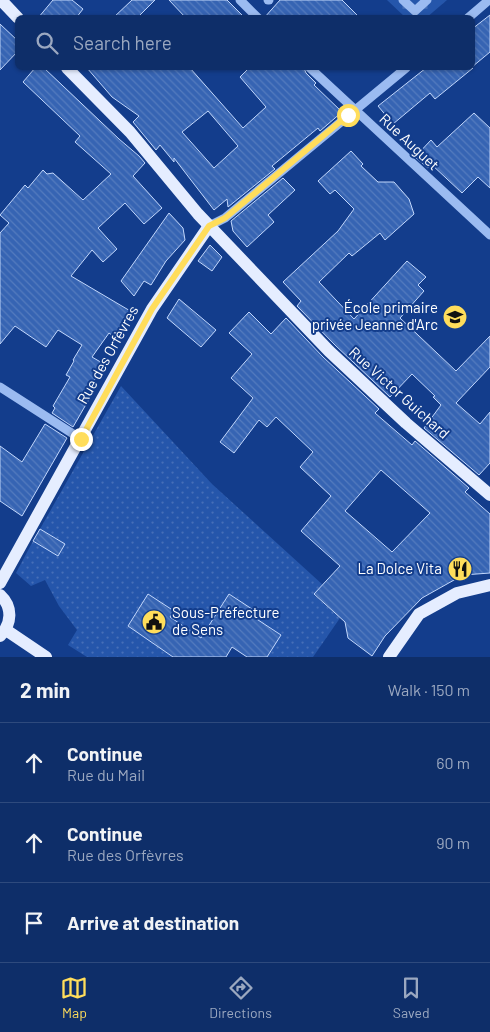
<!DOCTYPE html>
<html lang="en">
<head>
<meta charset="utf-8">
<style>
	:root { --surface:#0e2e69; --page:#17366f; --text:#f1f3f6; --muted:#9ba8c0; --line:#2e4a7d; --accent:#ffdd5b }
	body { margin:0; font-family:Barlow,sans-serif; background:var(--page); color:var(--text) }
	.stop { position:absolute; width:15px; height:15px; margin:-11px; border:4px solid #ffdd5b; border-radius:50%; background:#fff }
	.stop.end { background:#ffdd5b; border-color:#fff; box-shadow:0 1px 5px #0008 }
	.list { margin:0; padding:0; list-style:none }
	h2 { display:flex; justify-content:space-between; align-items:center; height:65px; margin:0; padding:0 20px; font-size:21px }
	h2 small { font-size:16px; font-weight:400; color:var(--muted) }
	.list li { display:grid; grid-template-columns:32px 1fr auto; gap:15px; align-items:center; box-sizing:border-box; height:80px; padding:0 20px; border-top:1px solid var(--line) }
	.list b { display:block; font-size:19px; white-space:nowrap }
	.list p { margin:0; font-size:16px; white-space:nowrap; color:var(--muted) }
	.list em { font-size:16px; font-style:normal; color:var(--muted) }
	.icon { flex:none; width:28px; height:28px; fill:none; stroke:currentColor; stroke-width:2; stroke-linecap:round; stroke-linejoin:round }
	.map { position:relative; flex:none; width:490px; height:657px; overflow:hidden }
	.search { position:absolute; background:var(--surface); box-shadow:0 1px 4px #0004; left:15px; right:15px; top:15px; height:55px; display:flex; align-items:center; gap:12px; box-sizing:border-box; padding:0 18px; border-radius:8px; color:var(--muted); font-size:19px }
	.sheet { height:305px; background:var(--surface) }
	nav { display:flex; justify-content:space-around; align-items:center; box-sizing:border-box; height:70px; border-top:1px solid var(--line); background:var(--surface); font-size:14px; color:var(--muted) }
	nav a { display:grid; justify-items:center; gap:2px }
	nav .on { color:var(--accent) }
	.map>svg:first-child { display:block }
	.cemetery { fill:url(#cemetery-stones) }
	.garden { fill:url(#garden-dots) }
	.building { fill:url(#building-back-hatch); stroke:#c2d7fc; fill-rule:evenodd }
	.lines { fill:none; stroke-linecap:round; stroke-linejoin:round }
	.minor { stroke:#9bbbf1; stroke-width:9 }
	.major { stroke:#e5edff; stroke-width:12 }
	.route { stroke:#ffdd5b; stroke-width:6 }
	.labels { text-anchor:middle; stroke-width:4; stroke-linejoin:round; paint-order:stroke }
	.street-label { font-size:15px; fill:#fff; stroke:#133d8c }
	.poi-label { font-size:15px; fill:#fff; stroke:#133d8c; text-anchor:end }
</style>
</head>
<body>
<div class="map">
<svg width="490" height="657" viewBox="0 0 490 657">
	<defs>
		<pattern id="cemetery-stones" width="16" height="16" patternUnits="userSpaceOnUse" patternTransform="scale(1.25)"><rect width="16" height="16" fill="#2556ab"/><path d="M2 7V4a2 2 0 0 1 4 0v3zM10 15v-3a2 2 0 0 1 4 0v3z" fill="#466fb8"/></pattern>
		<pattern id="garden-dots" width="8" height="8" patternUnits="userSpaceOnUse" patternTransform="scale(1.25)"><rect width="8" height="8" fill="#2556ab"/><path d="M2 2h.1M6 6h.1" fill="none" stroke="#466fb8" stroke-width="1.8" stroke-linecap="round"/></pattern>
		<pattern id="building-back-hatch" width="6" height="6" patternUnits="userSpaceOnUse" patternTransform="scale(1.25)"><rect width="6" height="6" fill="#3664b3"/><path d="M-1 5l2 2M0 0l6 6M5-1l2 2" fill="none" stroke="#547bbe"/></pattern>
	</defs>
	<rect width="100%" height="100%" fill="#133d8c"/>
	<!-- cemetery -->
	<path class="cemetery" d="M387,0H447L426,18L405,17Z"/>
	<!-- garden -->
	<path class="garden" d="M121,386L212,484L323,585L314,595L340,618L313,657H267L242,633L255,611L229,595L201,638L170,617L173,610L148,595L128,626L173,657H87L68,645L77,630L59,606L45,580L31,586L16,573L33,541L58,556L65,544L40,529Z"/>
	<!-- building -->
	<g class="building">
		<path d="M53,0H72L83,9L76,18H38Z"/>
		<path d="M132,0H155L137,18H113Z"/>
		<path d="M169,0H227L245,18H186Z"/>
		<path d="M280,0H342L360,18H264Z"/>
		<path d="M490,15V52L472,67V29Z"/>
		<path d="M0,24L18,41V51L0,70Z"/>
		<path d="M35,68H44L119,139L139,156L145,163L133,176L162,208L144,224L125,203L98,228L117,249L103,262L92,250L71,276L132,312L117,339L109,333L92,357L104,364L88,391L92,394L73,427L52,413L55,408L53,406L70,377L66,375L74,361L73,360L82,345L58,330L46,347L15,326L0,344V233L9,223L0,215L25,185L28,188L43,170L47,174L53,173L83,200L111,174L75,142L80,136L23,82Z"/>
		<path d="M87,68H190L243,128L266,107L240,77L249,68H304L306,73L316,83L314,85L342,112L320,131L318,128L272,166L275,169L228,207L227,199L214,210L174,158V162L160,145L156,150L133,122L139,116L112,97ZM208,111L238,146L214,168L182,132Z"/>
		<path d="M426,68H473L435,99L430,93L393,124L378,106Z"/>
		<path d="M474,113L490,128V188L478,177L462,193L431,164L428,168L415,157L431,140L437,147Z"/>
		<path d="M351,151L363,164L361,166L378,182H394L409,199L414,214L385,240L380,233L352,256L349,253L319,282L354,319L407,261L426,277L418,285L424,291L400,318L456,371L490,336V367L456,403L480,424L490,412V463L479,475L424,428L441,405L433,397L435,396L412,374L390,397L335,345L297,306L301,301L283,282L338,231L354,209L335,190L330,194L318,181Z"/>
		<path d="M283,178L295,190L268,215L274,222L247,247L233,231L231,221Z"/>
		<path d="M169,213L183,228L185,240L166,261L151,285L144,281L134,296L121,281Z"/>
		<path d="M210,245L222,257L212,271L198,261Z"/>
		<path d="M179,299L216,330L201,347L167,318Z"/>
		<path d="M249,312L271,334L286,318L323,357L379,409L375,413L412,445L415,441L469,488L465,492L490,514V573L463,575L422,598L385,636L372,656L348,638L345,622L314,594L340,566L301,531L331,496L300,467L313,452L276,417L267,427L259,420L234,453L220,442L253,398L231,378L252,354L229,333ZM381,470L430,513L392,552L345,511Z"/>
		<path d="M45,424L67,438L22,516L0,501V446L22,462Z"/>
		<path d="M40,529L65,544L58,556L33,541Z"/>
		<path d="M148,594L174,611L170,617L201,638L229,594L255,611L252,616L281,635L267,657H247L232,647L226,657H173L128,626Z"/>
	</g>
	<g class="lines">
		<!-- minor -->
		<g class="minor">
			<path d="M240,0L258,18"/>
			<path d="M268,0H269"/>
			<path d="M403,0L415,11L427,0"/>
			<path d="M468,18L489,0"/>
			<path d="M310,68L490,235"/>
			<path d="M209,226L225,218L406,68"/>
			<path d="M0,387L81,439"/>
		</g>
		<!-- major -->
		<g class="major">
			<path d="M1,0L18,18"/>
			<path d="M67,68L130,132L198,214L329,351L406,423L490,495"/>
			<path d="M0,583L152,309L209,226"/>
			<path d="M0,595C13,607 12,624 0,636"/>
			<path d="M6,630L46,657"/>
			<path d="M389,657L419,614L457,593L490,585"/>
		</g>
	</g>
	<g class="lines">
		<!-- route -->
		<path class="route" d="M81,439L152,309L209,226L225,218L348,115"/>
	</g>
	<!-- icons -->
	<defs>
		<symbol id="school-disc" viewBox="-11 -11 22 22"><circle r="9.5" fill="#ffdd5b" stroke="#133d8c"/><path d="M0-5L7-2L0 1L-7-2ZM-4 1L0 2.5L4 1V4Q0 6-4 4Z" fill="#111"/></symbol>
		<symbol id="restaurant-disc" viewBox="-11 -11 22 22"><circle r="9.5" fill="#ffdd5b" stroke="#133d8c"/><path d="M-5-6h1v4h1v-4h1v4h1v-4h1v5L-1.5 .5V6h-2V.5L-5-1ZM5-6V6H3V1.5H1.5Q1.5-4 5-6Z" fill="#111"/></symbol>
		<symbol id="civic-disc" viewBox="-11 -11 22 22"><circle r="9.5" fill="#ffdd5b" stroke="#133d8c"/><path d="M-.6-6.5H3V-4.5H.6V-3L4-1V1h2V6H-6V1h2V-1L-.6-3ZM-1.2 2.5V6h2.4V2.5Z" fill="#111"/></symbol>
	</defs>
	<g fill-rule="evenodd">
		<use href="#school-disc" x="441" y="303" width="28" height="28"/>
		<use href="#restaurant-disc" x="446" y="555" width="28" height="28"/>
		<use href="#civic-disc" x="140" y="608" width="28" height="28"/>
	</g>
	<g class="labels">
		<!-- street labels -->
		<g class="street-label">
			<text transform="translate(409 142) rotate(43)" y="5">Rue Auguet</text>
			<text transform="translate(108 355) rotate(-61)" y="5">Rue des Orfèvres</text>
			<text transform="translate(399 393) rotate(42)" y="5">Rue Victor Guichard</text>
		</g>
		<!-- poi labels -->
		<g class="poi-label">
			<text x="438" y="313">École primaire<tspan x="438" dy="17">privée Jeanne d'Arc</tspan></text>
			<text x="442" y="574">La Dolce Vita</text>
			<text x="172" y="618" text-anchor="start">Sous-Préfecture<tspan x="172" dy="17">de Sens</tspan></text>
		</g>
	</g>
</svg>
<div class="stop" style="left:348px;top:115px"></div>
<div class="stop end" style="left:81px;top:439px"></div>
<div class="search"><svg class="icon" aria-label="search" viewBox="0 0 24 24"><circle cx="10" cy="10" r="6"/><path d="M15 15l6 6"/></svg>Search here</div>
</div>
<section class="sheet">
<h2>2 min<small>Walk · 150 m</small></h2>
<ul class="list">
<li><svg class="icon" aria-label="ahead" viewBox="0 0 24 24"><path d="M12 20V5M6 11l6-6 6 6"/></svg><div><b>Continue</b><p>Rue du Mail</p></div><em>60 m</em></li>
<li><svg class="icon" aria-label="ahead" viewBox="0 0 24 24"><path d="M12 20V5M6 11l6-6 6 6"/></svg><div><b>Continue</b><p>Rue des Orfèvres</p></div><em>90 m</em></li>
<li><svg class="icon" aria-label="arrive" viewBox="0 0 24 24"><path d="M6 21V4h12l-3 4 3 4H6"/></svg><div><b>Arrive at destination</b></div></li>
</ul>
</section>
<nav>
<a class="on"><svg class="icon" aria-label="map" viewBox="0 0 24 24"><path d="M3 6l6-2 6 2 6-2v14l-6 2-6-2-6 2zM9 4v14M15 6v14"/></svg>Map</a>
<a><svg class="icon" aria-label="directions" viewBox="0 0 24 24"><path d="M12 3l9 9-9 9-9-9zM9 14v-3h6M13 9l2 2-2 2"/></svg>Directions</a>
<a><svg class="icon" aria-label="saved" viewBox="0 0 24 24"><path d="M7 4h10v16l-5-4-5 4z"/></svg>Saved</a>
</nav>
</body>
</html>
